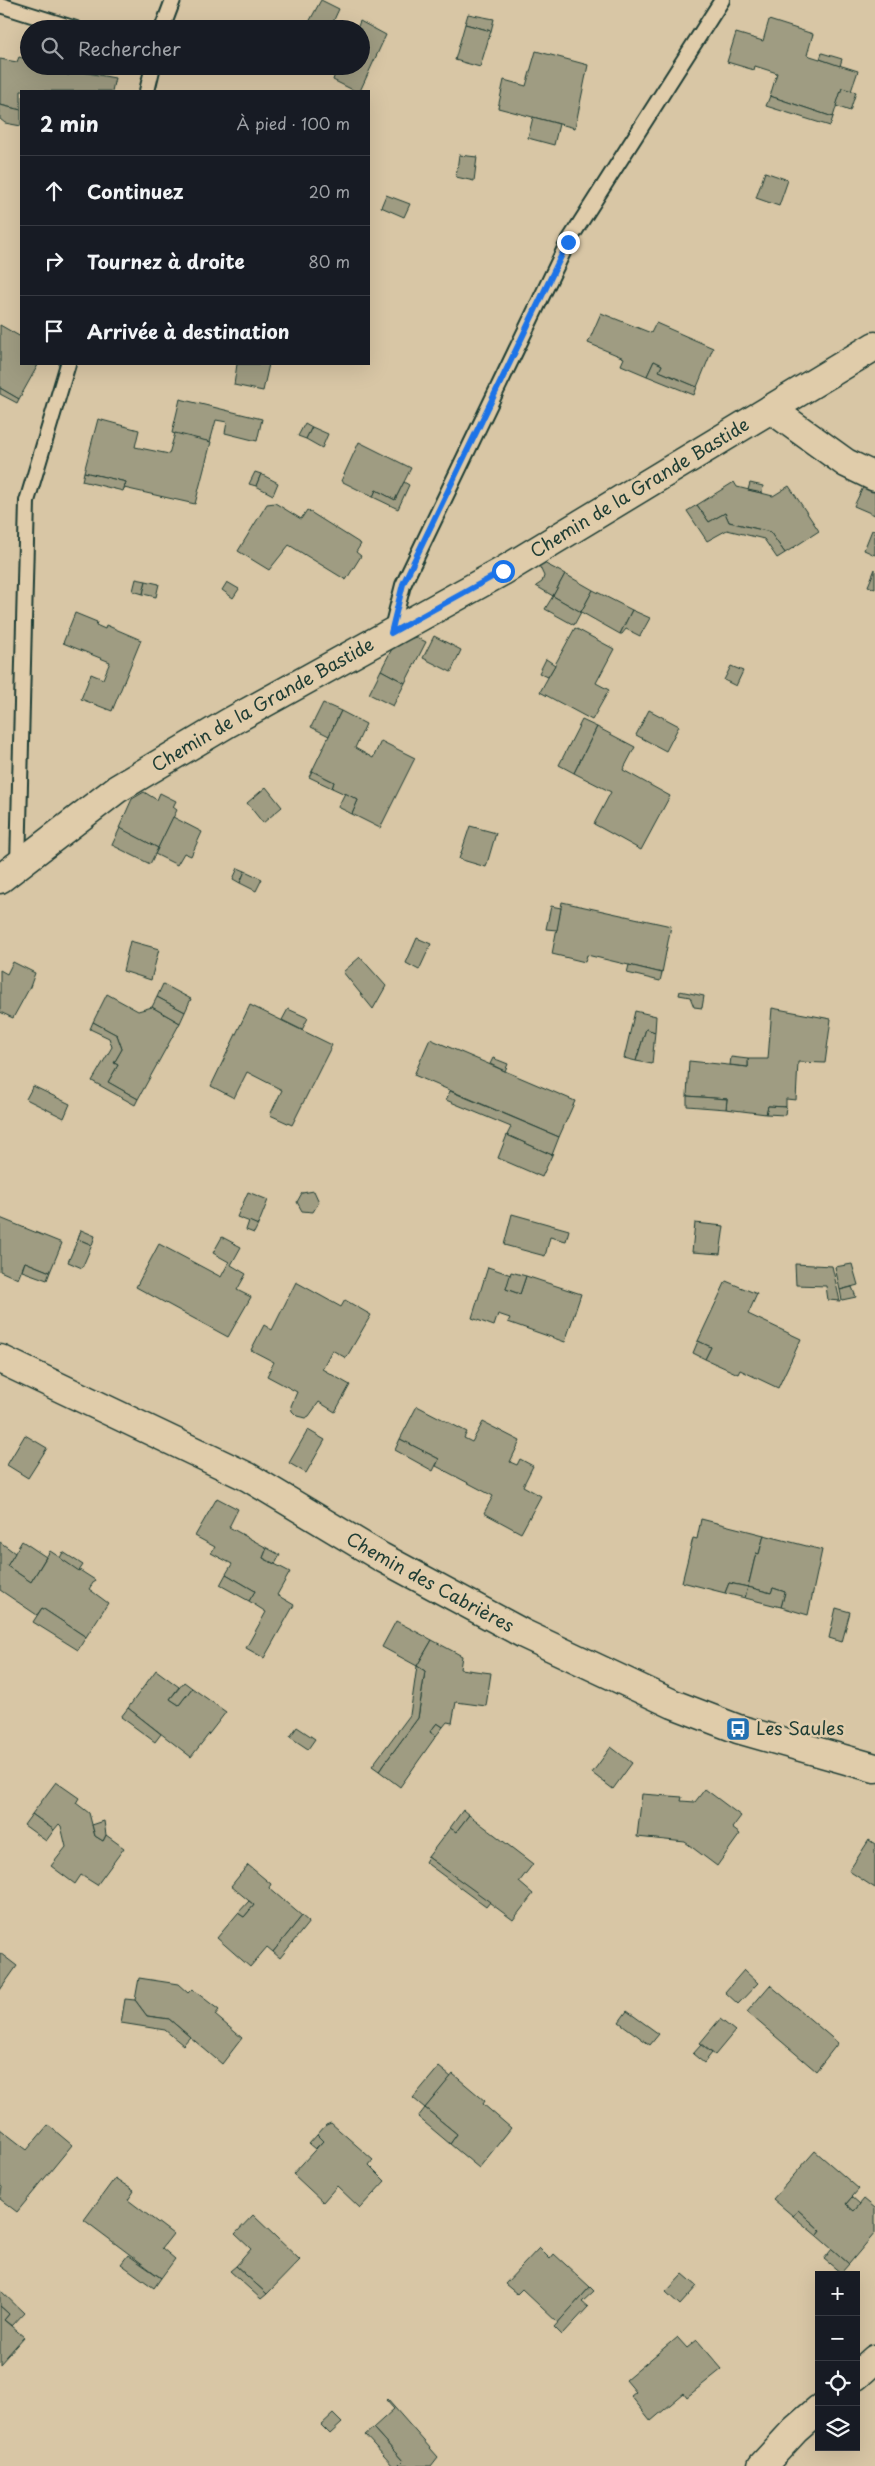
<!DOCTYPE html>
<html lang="fr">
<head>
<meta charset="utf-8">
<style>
	:root { --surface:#171b24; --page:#242831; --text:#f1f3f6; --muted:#9ea1a6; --line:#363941 }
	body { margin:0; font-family:"Playpen Sans",sans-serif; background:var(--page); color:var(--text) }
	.controls { position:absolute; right:15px; bottom:15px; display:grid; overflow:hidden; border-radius:0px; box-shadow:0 5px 20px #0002 }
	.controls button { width:45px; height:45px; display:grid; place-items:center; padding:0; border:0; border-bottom:1px solid var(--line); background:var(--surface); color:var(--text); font:25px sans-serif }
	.stop { position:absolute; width:15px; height:15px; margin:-11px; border:4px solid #1a73e8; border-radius:50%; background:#fff }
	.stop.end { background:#1a73e8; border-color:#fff; box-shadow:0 1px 5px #0008 }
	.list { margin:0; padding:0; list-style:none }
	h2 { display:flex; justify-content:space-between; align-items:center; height:65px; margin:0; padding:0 20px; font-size:21px }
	h2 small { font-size:16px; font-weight:400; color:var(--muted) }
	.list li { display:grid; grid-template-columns:32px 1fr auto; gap:15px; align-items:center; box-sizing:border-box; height:70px; padding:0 20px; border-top:1px solid var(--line) }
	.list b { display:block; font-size:19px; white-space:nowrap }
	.list em { font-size:16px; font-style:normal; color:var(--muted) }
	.icon { flex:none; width:28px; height:28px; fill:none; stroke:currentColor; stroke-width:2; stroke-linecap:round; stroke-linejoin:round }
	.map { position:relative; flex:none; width:875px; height:2466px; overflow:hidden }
	.search { position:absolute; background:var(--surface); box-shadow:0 5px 20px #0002; left:20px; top:20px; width:350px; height:55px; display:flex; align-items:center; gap:12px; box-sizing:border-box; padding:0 18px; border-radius:28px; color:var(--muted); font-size:19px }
	.panel { position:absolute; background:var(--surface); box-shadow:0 5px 20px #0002; left:20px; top:90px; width:350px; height:275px; border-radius:0px }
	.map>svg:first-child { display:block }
	.building { fill:#9f9c82; stroke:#1f3d34 }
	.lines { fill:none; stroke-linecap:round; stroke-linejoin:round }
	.lane-casing { stroke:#1f3d34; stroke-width:18 }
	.street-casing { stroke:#1f3d34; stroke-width:31 }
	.lane { stroke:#e0ccaa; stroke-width:14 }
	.street { stroke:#e0ccaa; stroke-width:28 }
	.route { stroke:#1a73e8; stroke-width:6 }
	.labels { text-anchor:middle; stroke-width:5; stroke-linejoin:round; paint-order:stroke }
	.street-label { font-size:18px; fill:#1f3d34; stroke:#e0ccaa }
	.poi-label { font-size:18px; fill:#1f3d34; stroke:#e0ccaa; text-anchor:start }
</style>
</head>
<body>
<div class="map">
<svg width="875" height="2466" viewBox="0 0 875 2466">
	<rect width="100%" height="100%" fill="#d8c6a5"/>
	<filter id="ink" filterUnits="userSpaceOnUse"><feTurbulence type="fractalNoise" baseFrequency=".02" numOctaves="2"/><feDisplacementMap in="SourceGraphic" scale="10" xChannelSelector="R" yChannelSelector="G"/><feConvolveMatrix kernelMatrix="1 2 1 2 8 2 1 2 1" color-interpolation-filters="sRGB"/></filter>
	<g filter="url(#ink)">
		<!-- building -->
		<g class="building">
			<path d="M321,0L339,9L333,22L347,29H312L313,26L308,24Z"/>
			<path d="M468,14L494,19L491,31L465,24Z"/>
			<path d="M769,20L813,34L807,55L858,71L851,91L842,88L833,117L770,96L777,73L755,66L754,70L727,62L736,33L763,41Z"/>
			<path d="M360,21L386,35L360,91H355L333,80L336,71L326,66H361V29H357Z"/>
			<path d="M465,24L491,31L480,67L455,60Z"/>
			<path d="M536,51L588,65L575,128L498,108L504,80L526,86Z"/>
			<path d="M822,53L842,59L840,66L820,59Z"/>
			<path d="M19,57L29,60V66H56L60,67L59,73L69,75L71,70L115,78L112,91H21V110L0,105V59L17,62Z"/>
			<path d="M60,67L71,70L69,75L59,73Z"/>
			<path d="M842,88L856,92L850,111L836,106Z"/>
			<path d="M770,96L833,117L830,126L766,106Z"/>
			<path d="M0,105L21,110V126L5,123L0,119Z"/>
			<path d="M533,117L559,124L554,145L528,138Z"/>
			<path d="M459,155L477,157L474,181L456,177Z"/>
			<path d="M765,172L788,180L779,206L756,198Z"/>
			<path d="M386,195L410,204L404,217L381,207Z"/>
			<path d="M601,313L651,333L656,323L713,348L697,387L659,371L662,365L654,361L647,376L621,365L624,358L588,343Z"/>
			<path d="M0,325L21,337V364L38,365L19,399L0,388Z"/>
			<path d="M654,361L662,365L659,371L697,387L694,395L647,376Z"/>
			<path d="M237,364H269L263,391L234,385Z"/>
			<path d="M0,388L19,399L17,403L0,394Z"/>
			<path d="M180,399L262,419L257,441L225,433L227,422L216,420L210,442L172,433Z"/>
			<path d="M98,419L139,430L135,447L169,454L175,433L211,442L195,504L124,488L126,482L84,472Z"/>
			<path d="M305,423L312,427L306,439L298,436Z"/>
			<path d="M312,427L328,434L322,448L306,439Z"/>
			<path d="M359,442L411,468L395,500L376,490L373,497L341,481Z"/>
			<path d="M84,472L126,482L123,491L82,481Z"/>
			<path d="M255,472L261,474L256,486L249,484Z"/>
			<path d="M261,474L278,483L273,495L256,486Z"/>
			<path d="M404,482L409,485L398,509L373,497L376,490L395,500Z"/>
			<path d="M734,482L737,487L773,496L789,486L819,531L785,553L770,532L729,522L725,513L709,522L697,505Z"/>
			<path d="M750,483L763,486L762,493L748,490Z"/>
			<path d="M865,483L875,487V515L854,506Z"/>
			<path d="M275,503L301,519L307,510L361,544L356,552L361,556L346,580L289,545L269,570L238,551L267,504Z"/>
			<path d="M697,505L709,522L725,513L729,522L770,532L785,553L777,558L764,539L727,530L707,541L687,511Z"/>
			<path d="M872,530L875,531V555L864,550Z"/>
			<path d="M536,559L565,574L553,596L536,586L542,582L544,576Z"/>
			<path d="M875,569V589L868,586Z"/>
			<path d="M565,574L593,590L581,612L553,596Z"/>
			<path d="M136,579L146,581L143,594L133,591Z"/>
			<path d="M146,581L159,584L156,597L143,594Z"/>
			<path d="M227,582L239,589L233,598L222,590Z"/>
			<path d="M593,590L632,610L620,634L581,612Z"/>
			<path d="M553,596L581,612L574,625L545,609Z"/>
			<path d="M632,610L650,618L640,636L626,629L622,634H620Z"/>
			<path d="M75,613L97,622L96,625L105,629L106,625L141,640L112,711L81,699L91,674L103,679L110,662L63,643Z"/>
			<path d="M575,628L614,649L596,683L609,690L592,720L540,692Z"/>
			<path d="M434,636L461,650L451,672L423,658Z"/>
			<path d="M416,637L426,642L405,683L381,670L395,643Z"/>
			<path d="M546,659L555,665L548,677L539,673Z"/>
			<path d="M731,666L743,671L736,686L724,680Z"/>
			<path d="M381,670L405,683L393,706L369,694Z"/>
			<path d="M323,703L341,711L329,736L311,727Z"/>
			<path d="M649,710L679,726L666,751L636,735Z"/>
			<path d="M341,711L366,724L355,748L373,758L381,741L415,758L380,828L352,814L358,800L332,788L334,782L312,771Z"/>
			<path d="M582,720L597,727L574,773L559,765Z"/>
			<path d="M597,727L635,747L623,770L670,796L641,850L594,824L611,792L574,773Z"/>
			<path d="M312,771L334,782L332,788L309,777Z"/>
			<path d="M266,787L282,807L263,823L247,803Z"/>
			<path d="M144,792L157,800L160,793L176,801L173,807L177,810L158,848L119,828L132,799Z"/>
			<path d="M345,793L358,800L352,814L338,807Z"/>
			<path d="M173,817L202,832L191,856L184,853L177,865L155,854Z"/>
			<path d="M470,826L496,833L486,867L459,859Z"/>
			<path d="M120,828L158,848L150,864L112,845Z"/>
			<path d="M238,868L245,871L240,883L233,879Z"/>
			<path d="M245,871L262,879L256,891L240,883Z"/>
			<path d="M562,902L671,926L662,973L587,955L585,962L552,954Z"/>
			<path d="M551,906L561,908L557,930L546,929Z"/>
			<path d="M417,938L431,944L419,970L406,963Z"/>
			<path d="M130,941L159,949L151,980L123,971Z"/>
			<path d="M360,957L386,986L373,1009L343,972Z"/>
			<path d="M13,962L35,973L30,987L13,1018L0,1012V970L7,974Z"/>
			<path d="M629,965L662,973L660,981L627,973Z"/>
			<path d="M163,984L191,999L185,1012L157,997Z"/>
			<path d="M680,991L704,996L702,1008L694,1007L690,997L679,995Z"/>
			<path d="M107,994L138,1011L152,1007L180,1023L138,1099L108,1082L118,1065L114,1063L122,1049L117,1035L93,1022Z"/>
			<path d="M157,997L185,1012L180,1023L152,1007Z"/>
			<path d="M250,1005L332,1045L292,1125L270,1115L282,1090L247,1072L234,1098L211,1086Z"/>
			<path d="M772,1008L831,1019L825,1063L798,1062L796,1100L786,1099V1107L768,1106L766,1114L726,1109L727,1099L687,1096L689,1061L748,1067V1059H768Z"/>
			<path d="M288,1009L308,1018L302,1030L282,1020Z"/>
			<path d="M635,1011L656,1016L655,1032L646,1029L636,1061L624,1058Z"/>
			<path d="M93,1022L117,1035L122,1049L114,1063L118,1065L108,1082L138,1099L135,1105L92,1081L112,1047L109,1038L90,1029Z"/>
			<path d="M646,1029L655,1032L652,1064L636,1061Z"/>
			<path d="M430,1039L575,1101L559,1137L414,1075Z"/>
			<path d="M731,1057L748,1059V1067L730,1065Z"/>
			<path d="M493,1058L508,1064L505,1071L490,1064Z"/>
			<path d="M33,1086L70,1104L64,1118L26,1099Z"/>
			<path d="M450,1091L559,1137L552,1155L507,1135L511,1127L446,1100Z"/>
			<path d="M687,1096L727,1099L726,1109L687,1106Z"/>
			<path d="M768,1106L786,1107L785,1115L766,1114Z"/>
			<path d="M507,1135L552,1155L542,1177L498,1158Z"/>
			<path d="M314,1191L319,1202L313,1212L302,1211L297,1202L302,1193Z"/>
			<path d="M248,1192L268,1200L258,1225L237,1217Z"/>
			<path d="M512,1214L569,1230L566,1241L550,1237L545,1256L504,1245Z"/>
			<path d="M0,1218L62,1243L50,1272L25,1262L18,1279L0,1271Z"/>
			<path d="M249,1221L258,1225L254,1233L246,1230Z"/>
			<path d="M695,1223L724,1226L720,1254L692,1252Z"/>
			<path d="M81,1230L95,1236L92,1245L78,1239Z"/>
			<path d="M222,1237L241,1247L231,1265L246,1274L237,1290L251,1297L228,1337L136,1287L159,1244L221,1277L229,1262L213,1253Z"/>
			<path d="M78,1239L92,1245L82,1268L68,1262Z"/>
			<path d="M25,1262L50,1272L47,1280L22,1271Z"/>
			<path d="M795,1264L832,1266L840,1301L828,1300L826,1286L796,1285Z"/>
			<path d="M852,1264L858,1285L840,1290L835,1267Z"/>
			<path d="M488,1267L511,1275L506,1289L520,1294L526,1276L581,1294L565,1342L508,1322L510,1318L498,1314L494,1326L472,1318Z"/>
			<path d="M511,1272L526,1276L520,1294L506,1289Z"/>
			<path d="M726,1281L757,1294L748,1314L801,1339L778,1388L740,1370L738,1374L705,1359L711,1347L698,1341Z"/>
			<path d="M296,1282L341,1307L345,1300L371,1315L346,1358L332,1350L322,1369L350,1385L335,1412L319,1402L309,1416L305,1418L297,1416L292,1411L291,1406L297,1392L267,1376L274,1362L251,1350L264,1325L272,1330Z"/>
			<path d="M852,1287L856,1297L842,1300L840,1290Z"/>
			<path d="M698,1341L711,1347L705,1359L693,1353Z"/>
			<path d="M417,1406L467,1432L464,1438L472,1442L483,1422L520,1441L510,1462L517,1465L520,1459L533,1466L523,1486L541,1496L521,1533L484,1513L493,1496L436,1466L439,1459L400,1439Z"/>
			<path d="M308,1430L325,1440L306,1473L289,1463Z"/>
			<path d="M25,1435L47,1448L28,1478L7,1465Z"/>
			<path d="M400,1439L439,1459L433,1471L395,1450Z"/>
			<path d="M217,1498L238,1509L229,1527L267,1548L263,1558L290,1572L277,1595L294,1605L264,1658L246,1648L266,1612L249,1601L255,1591L226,1574L232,1564L211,1553L215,1547L195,1536Z"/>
			<path d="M701,1519L764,1535L759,1554L756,1553L748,1587L729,1583L725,1593L682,1582L693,1538L697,1539Z"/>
			<path d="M764,1535L822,1550L808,1615L781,1607L785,1592L773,1588L771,1593L748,1587L756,1553L759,1554Z"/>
			<path d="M22,1541L46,1557L31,1582L7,1566Z"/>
			<path d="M0,1542L15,1553L7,1566L31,1582L50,1551L95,1580L89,1589L108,1603L86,1637L42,1608L37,1615L0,1590Z"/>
			<path d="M267,1548L280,1555L275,1564L263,1558Z"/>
			<path d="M63,1552L83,1565L79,1571L60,1558Z"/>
			<path d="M226,1574L255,1591L249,1601L220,1585Z"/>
			<path d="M729,1583L748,1587L745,1598L725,1593Z"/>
			<path d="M748,1587L771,1593L773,1588L785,1592L781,1607L745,1598Z"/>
			<path d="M42,1608L86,1637L78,1650L33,1622Z"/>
			<path d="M836,1608L850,1612L842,1642L829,1638Z"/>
			<path d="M396,1621L432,1640L417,1666L382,1647Z"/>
			<path d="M432,1640L462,1656L460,1669L491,1673L486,1706L456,1702L452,1723L447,1722L443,1727L437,1723L430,1732L436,1736L400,1787L379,1771L418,1718L425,1671L417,1666Z"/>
			<path d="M417,1666L425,1671L418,1718L379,1771L372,1766L410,1715Z"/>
			<path d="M156,1670L179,1687L170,1699L179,1705L192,1688L226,1712L191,1757L128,1708Z"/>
			<path d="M184,1682L192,1688L179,1705L170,1699Z"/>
			<path d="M128,1708L161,1734L155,1742L121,1717Z"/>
			<path d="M437,1723L443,1727L436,1736L430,1732Z"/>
			<path d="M297,1727L315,1739L308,1749L290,1737Z"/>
			<path d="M611,1747L632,1763L613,1789L592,1773Z"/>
			<path d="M56,1782L79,1798L76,1803L89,1813L95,1836L103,1841L106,1835L124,1848L97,1885L81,1875L75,1884L51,1866L66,1847L61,1826L59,1824L54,1830L32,1814Z"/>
			<path d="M705,1789L741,1816L732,1828L740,1834L717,1866L685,1842L637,1837L642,1794L682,1797L681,1801L695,1802Z"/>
			<path d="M463,1810L469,1815L456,1832L450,1828Z"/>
			<path d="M32,1814L54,1830L46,1841L24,1825Z"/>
			<path d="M469,1815L533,1864L519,1882L533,1894L513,1920L428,1857L450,1828L456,1832Z"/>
			<path d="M104,1821L106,1835L103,1841L95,1836L92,1825Z"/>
			<path d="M869,1840L875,1844V1888L849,1871Z"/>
			<path d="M428,1857L490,1902L486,1907L425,1862Z"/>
			<path d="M248,1865L271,1884L269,1888L302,1916L273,1952L267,1947L250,1967L217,1938L238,1913L244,1917L254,1905L231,1886Z"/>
			<path d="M249,1901L254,1905L244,1917L238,1913Z"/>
			<path d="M302,1916L309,1922L280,1958L273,1952Z"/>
			<path d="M0,1953L17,1966L0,1990Z"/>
			<path d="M744,1970L758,1983L738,2004L725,1992Z"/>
			<path d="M139,1978L178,1984L188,1993L192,1989L219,2010L215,2015L242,2038L222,2064L169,2019L147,2016L135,2000Z"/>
			<path d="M770,1985L838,2043L816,2071L747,2012Z"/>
			<path d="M125,1999L135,2000L147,2016L169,2019L190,2037L183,2045L165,2030L121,2023Z"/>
			<path d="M627,2011L659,2034L650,2045L619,2022Z"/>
			<path d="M720,2019L735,2031L715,2055L700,2043Z"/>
			<path d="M701,2045L712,2053L704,2063L693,2054Z"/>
			<path d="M439,2067L451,2077L425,2108L413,2098Z"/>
			<path d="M453,2074L485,2101L483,2104L511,2128L479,2168L450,2144L457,2134L425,2108Z"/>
			<path d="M425,2108L457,2134L450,2144L418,2117Z"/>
			<path d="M331,2123L373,2160L369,2165L385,2181L360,2208L337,2186L323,2202L293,2174L323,2141L317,2135L326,2125Z"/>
			<path d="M48,2125L72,2145L17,2212L0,2199L2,2187L0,2185V2129L27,2150Z"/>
			<path d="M317,2135L323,2141L315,2149L309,2144Z"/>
			<path d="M815,2151L859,2189L846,2204L854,2211L864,2199L875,2208V2233L849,2264L817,2236L821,2231L798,2210L793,2216L773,2199Z"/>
			<path d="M115,2178L134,2191L128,2200L173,2234L162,2248L175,2259L161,2278L84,2220Z"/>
			<path d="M852,2197L860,2204L854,2211L846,2204Z"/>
			<path d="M798,2210L821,2231L817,2236L793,2216Z"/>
			<path d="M253,2215L300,2260L267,2294L236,2266L251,2249L235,2234Z"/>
			<path d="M539,2248L550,2259L554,2254L590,2287L558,2323L522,2289L517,2294L505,2284Z"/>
			<path d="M832,2249L849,2264L841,2273L824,2259Z"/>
			<path d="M128,2255L161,2278L154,2288L121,2264Z"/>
			<path d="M236,2266L267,2294L261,2299L230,2271Z"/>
			<path d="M683,2274L697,2286L680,2305L666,2292Z"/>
			<path d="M590,2287L594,2291L582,2302L588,2307L562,2335L554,2327Z"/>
			<path d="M0,2290L24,2313L12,2326L4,2320L9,2314L0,2306Z"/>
			<path d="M0,2306L9,2314L4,2320L24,2337L0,2364Z"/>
			<path d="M677,2337L687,2348L697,2340L722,2369L687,2397L684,2393L651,2421L631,2396L636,2392L626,2380Z"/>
			<path d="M387,2399L438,2457L431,2466H398L403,2461L373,2428L394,2409L386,2400Z"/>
			<path d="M333,2414L342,2423L330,2434L321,2425Z"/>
			<path d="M373,2428L403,2461L398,2466H393L365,2435Z"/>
		</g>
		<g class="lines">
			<defs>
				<g id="lane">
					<path d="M0,5L76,29"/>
					<path d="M162,29L173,0"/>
					<path d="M147,91L153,66"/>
					<path d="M391,632L403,585L568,242L722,0"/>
					<path d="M18,865L27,501L68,364"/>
				</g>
				<g id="street">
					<path d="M771,409L846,463L875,477"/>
					<path id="s1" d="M0,879L117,789L228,723L503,571L875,346"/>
					<path id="s2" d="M0,1359L248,1477L381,1557L524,1634L673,1704L738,1729L875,1768"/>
					<path d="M856,2376L875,2359"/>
					<path d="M762,2466L795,2430L819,2409"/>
				</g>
			</defs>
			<!-- lane casing -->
			<use href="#lane" class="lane-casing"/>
			<!-- street casing -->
			<use href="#street" class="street-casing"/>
			<!-- lane -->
			<use href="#lane" class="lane"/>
			<!-- street -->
			<use href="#street" class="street"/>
		</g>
	</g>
	<g class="lines" filter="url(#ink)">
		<!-- route -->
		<path class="route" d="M503,571L391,633L403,584L568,242"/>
	</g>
	<!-- icons -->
	<defs>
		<symbol id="bus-square" viewBox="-11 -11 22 22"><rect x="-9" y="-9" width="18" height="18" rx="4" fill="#1f6fb2" stroke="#e0ccaa"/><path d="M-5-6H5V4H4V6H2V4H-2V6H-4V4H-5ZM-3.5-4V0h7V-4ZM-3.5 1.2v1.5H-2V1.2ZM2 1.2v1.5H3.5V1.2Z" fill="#fff"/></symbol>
	</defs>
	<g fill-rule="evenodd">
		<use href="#bus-square" x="724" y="1715" width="28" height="28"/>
	</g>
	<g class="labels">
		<!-- street labels -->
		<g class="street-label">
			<text dy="6" stroke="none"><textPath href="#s1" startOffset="751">Chemin de la Grande Bastide</textPath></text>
			<text dy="6" stroke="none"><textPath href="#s1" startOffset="316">Chemin de la Grande Bastide</textPath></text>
			<text dy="6" stroke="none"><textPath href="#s2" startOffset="485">Chemin des Cabrières</textPath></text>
		</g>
		<!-- poi labels -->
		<g class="poi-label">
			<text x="756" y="1735">Les Saules</text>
		</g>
	</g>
</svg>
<div class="controls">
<button>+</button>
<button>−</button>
<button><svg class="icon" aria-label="locate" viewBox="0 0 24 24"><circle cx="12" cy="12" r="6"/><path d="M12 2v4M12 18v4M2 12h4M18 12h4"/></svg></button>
<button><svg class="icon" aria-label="layers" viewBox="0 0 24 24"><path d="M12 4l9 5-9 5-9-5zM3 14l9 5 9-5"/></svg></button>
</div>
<div class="stop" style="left:503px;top:571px"></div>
<div class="stop end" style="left:568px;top:242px"></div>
<div class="search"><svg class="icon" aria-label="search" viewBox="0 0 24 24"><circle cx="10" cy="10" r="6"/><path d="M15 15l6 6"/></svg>Rechercher</div>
<section class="panel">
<h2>2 min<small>À pied · 100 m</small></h2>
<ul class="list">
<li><svg class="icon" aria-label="ahead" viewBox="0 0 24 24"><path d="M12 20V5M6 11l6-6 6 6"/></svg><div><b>Continuez</b></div><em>20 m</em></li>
<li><svg class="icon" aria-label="right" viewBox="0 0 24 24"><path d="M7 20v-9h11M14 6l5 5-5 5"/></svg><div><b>Tournez à droite</b></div><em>80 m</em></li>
<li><svg class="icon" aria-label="arrive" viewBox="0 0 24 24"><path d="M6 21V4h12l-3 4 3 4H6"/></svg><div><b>Arrivée à destination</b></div></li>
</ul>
</section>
</div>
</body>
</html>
